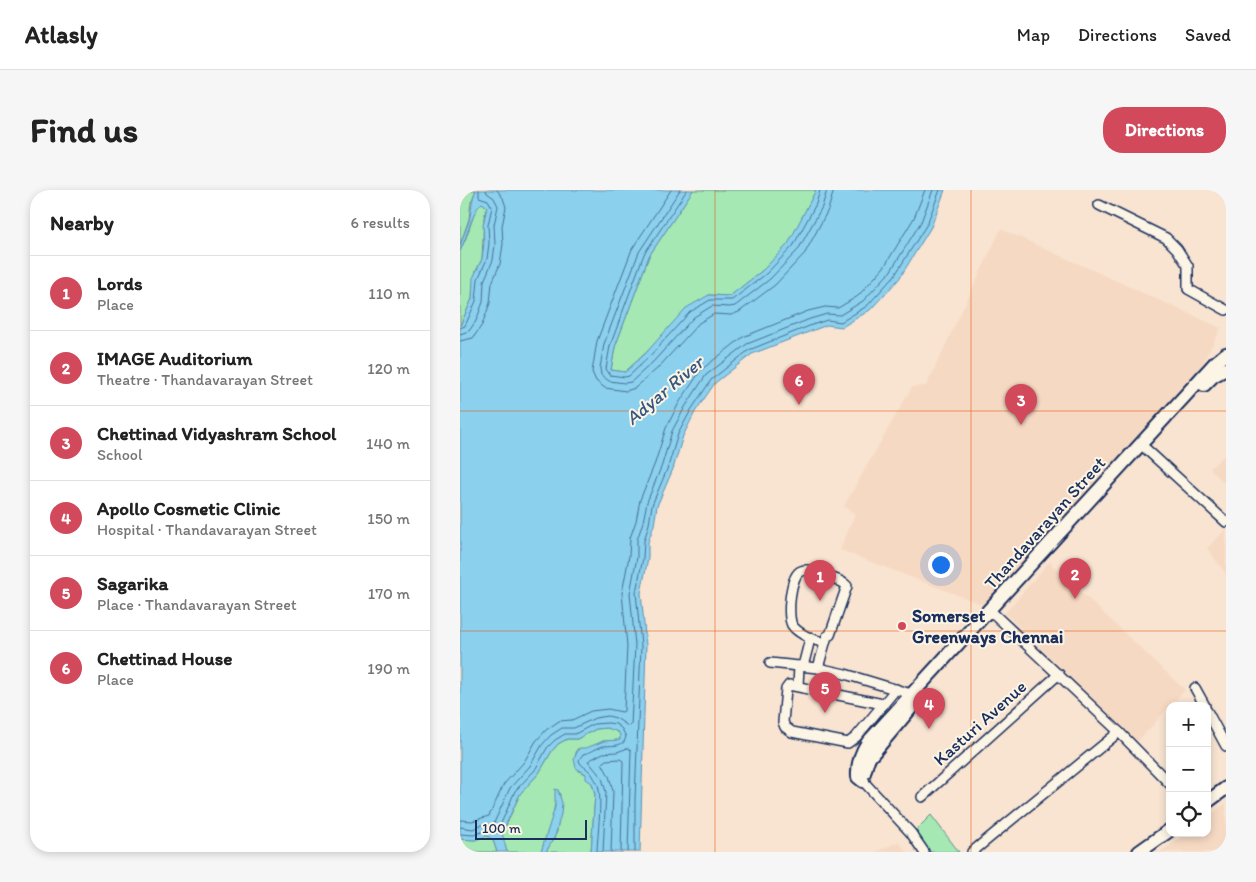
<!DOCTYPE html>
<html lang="en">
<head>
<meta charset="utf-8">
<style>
	:root { --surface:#fff; --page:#f6f6f6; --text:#222; --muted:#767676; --line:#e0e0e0; --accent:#d1495b }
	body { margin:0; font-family:Itim,sans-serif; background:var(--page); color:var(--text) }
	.controls { position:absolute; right:15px; bottom:15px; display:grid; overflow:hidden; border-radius:10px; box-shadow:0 2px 8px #0003 }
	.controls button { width:45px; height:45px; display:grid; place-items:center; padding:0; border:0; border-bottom:1px solid var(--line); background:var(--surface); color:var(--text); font:25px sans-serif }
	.scale { position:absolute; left:15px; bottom:12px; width:112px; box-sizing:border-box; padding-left:5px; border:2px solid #1b2f5e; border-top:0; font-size:14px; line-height:18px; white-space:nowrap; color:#1b2f5e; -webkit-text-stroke:4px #fcf5e5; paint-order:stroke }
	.you { position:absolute; left:480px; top:374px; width:18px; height:18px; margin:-12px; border:4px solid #fff; border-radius:50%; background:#1a73e8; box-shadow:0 0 0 8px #1a73e833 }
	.badge { display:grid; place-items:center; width:32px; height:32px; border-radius:50%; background:var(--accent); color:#fff; font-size:16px; font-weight:700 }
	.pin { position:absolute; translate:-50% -41px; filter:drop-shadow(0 1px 2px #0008) }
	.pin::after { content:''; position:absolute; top:26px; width:18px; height:15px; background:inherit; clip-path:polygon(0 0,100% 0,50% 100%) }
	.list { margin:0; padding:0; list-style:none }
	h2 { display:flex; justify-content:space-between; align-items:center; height:65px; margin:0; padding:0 20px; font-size:21px }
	h2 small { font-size:16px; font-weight:400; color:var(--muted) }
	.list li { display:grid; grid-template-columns:32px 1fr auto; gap:15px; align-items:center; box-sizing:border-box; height:75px; padding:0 20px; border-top:1px solid var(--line) }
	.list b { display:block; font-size:19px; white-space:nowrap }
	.list p { margin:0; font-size:16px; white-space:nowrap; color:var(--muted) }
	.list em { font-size:16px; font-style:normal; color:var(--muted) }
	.icon { flex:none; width:28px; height:28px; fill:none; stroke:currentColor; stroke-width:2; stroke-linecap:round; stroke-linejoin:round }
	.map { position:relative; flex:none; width:766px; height:662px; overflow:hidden; border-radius:20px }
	header { display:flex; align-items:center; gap:30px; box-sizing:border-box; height:70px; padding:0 25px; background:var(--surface); border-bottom:1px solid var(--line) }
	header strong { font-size:24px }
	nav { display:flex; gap:28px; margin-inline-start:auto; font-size:18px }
	.intro { display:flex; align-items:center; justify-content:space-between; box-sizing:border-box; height:120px; padding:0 30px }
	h1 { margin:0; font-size:35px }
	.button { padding:12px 22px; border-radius:20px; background:var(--accent); color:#fff; font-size:18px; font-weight:700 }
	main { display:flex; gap:30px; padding:0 30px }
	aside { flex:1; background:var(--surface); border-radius:20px; box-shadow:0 2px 8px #0003 }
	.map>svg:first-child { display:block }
	.built { fill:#f6d9c3 }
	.green { fill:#a5e8b3; stroke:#608c88 }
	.water { fill:#8bd0ed; stroke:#5e90b4 }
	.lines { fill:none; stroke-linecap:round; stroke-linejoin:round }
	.shore { stroke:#486f97; stroke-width:1 }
	.street-casing { stroke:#1b2f5e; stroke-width:12 }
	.secondary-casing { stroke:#1b2f5e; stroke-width:16 }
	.street { stroke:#fcf5e5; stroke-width:9 }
	.secondary { stroke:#fcf5e5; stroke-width:12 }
	.grid { fill:none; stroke:#de5710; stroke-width:1; stroke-opacity:0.55 }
	.poi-dot { fill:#d1495b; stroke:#fcf5e5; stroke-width:2 }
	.labels { text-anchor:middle; stroke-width:4; stroke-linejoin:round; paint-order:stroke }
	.street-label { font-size:18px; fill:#1b2f5e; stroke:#fcf5e5 }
	.poi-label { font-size:18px; font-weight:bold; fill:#1b2f5e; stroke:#fcf5e5; text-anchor:start }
	.water-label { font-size:19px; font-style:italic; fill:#375782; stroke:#fcf5e5 }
</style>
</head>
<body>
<header>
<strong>Atlasly</strong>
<nav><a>Map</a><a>Directions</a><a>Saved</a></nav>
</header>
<div class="intro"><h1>Find us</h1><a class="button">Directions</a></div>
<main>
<aside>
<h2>Nearby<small>6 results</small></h2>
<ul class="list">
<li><span class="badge">1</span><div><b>Lords</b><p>Place</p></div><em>110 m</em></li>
<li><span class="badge">2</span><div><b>IMAGE Auditorium</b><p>Theatre · Thandavarayan Street</p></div><em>120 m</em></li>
<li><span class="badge">3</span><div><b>Chettinad Vidyashram School</b><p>School</p></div><em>140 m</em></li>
<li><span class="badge">4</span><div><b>Apollo Cosmetic Clinic</b><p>Hospital · Thandavarayan Street</p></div><em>150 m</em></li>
<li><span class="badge">5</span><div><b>Sagarika</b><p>Place · Thandavarayan Street</p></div><em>170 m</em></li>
<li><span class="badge">6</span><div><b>Chettinad House</b><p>Place</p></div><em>190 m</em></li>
</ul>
</aside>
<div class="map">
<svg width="766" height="662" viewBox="0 0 766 662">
	<rect width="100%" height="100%" fill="#f8e4d1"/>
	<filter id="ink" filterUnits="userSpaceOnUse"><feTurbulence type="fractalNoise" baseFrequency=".02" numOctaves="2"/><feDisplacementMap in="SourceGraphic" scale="10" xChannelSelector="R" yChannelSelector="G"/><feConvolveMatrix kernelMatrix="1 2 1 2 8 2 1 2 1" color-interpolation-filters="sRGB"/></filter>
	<g filter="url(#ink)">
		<!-- built -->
		<g class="built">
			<path d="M541,39L761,138L735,188L526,416L380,360L395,324L384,316L452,197L466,196Z"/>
			<path d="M766,264V295L750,278Z"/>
			<path d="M766,339V384L747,358Z"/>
			<path d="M589,372L725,500L677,552L545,423Z"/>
			<path d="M766,613V662H701L726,643H747V627Z"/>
			<path d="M438,652L447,662H416Z"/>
		</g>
		<!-- green -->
		<g class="green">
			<path d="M0,0H16L11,12L9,29L0,55Z"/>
			<path d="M233,0H356L329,54L303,80L270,106L249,105L165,182L151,180L155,157L189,66Z"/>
			<path d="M22,13L27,17L24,27L22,69L16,81L13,94L12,109L0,136V61L6,48L17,16Z"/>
			<path d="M147,538C154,539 162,541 160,550L143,551L130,558L117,559L115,567L119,581L126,584L132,593L135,604L131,662H86L97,642L100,605L98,600L92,628L81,662H47L42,647L44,640L60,604L79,583L92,561L98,554L107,549H117L136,539Z"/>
			<path d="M471,625L499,662H467L452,644Z"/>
			<path d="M24,646C34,646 34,654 37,662H0V649L15,650Z"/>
		</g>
		<!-- water -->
		<g class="water">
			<path d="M16,0H233L189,66L155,157L151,180L165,182L185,164L226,118L249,105L270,106L303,80L328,54L356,0H485L471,37L439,89L410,120L382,137L367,135L292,164L255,193L235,222L223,246L213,279L197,316L194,335L188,352V368L181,403L186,455L180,662H131L135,604L132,593L126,589V584L116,578L114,569L119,558H126L144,551L160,550V545L158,542L147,538L136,539L117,549H107L98,554L92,561L79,583L60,604L42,643L47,662H37L33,650L27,646L15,650L0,649V136L12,109L13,88L22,69L24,53L23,35L27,17L22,13C13,19 6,50 0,61C0,51 6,41 9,31C12,20 11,10 16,0Z"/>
			<path d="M95,599L98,600L102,613L101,624L95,646L86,662H81L95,617Z"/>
		</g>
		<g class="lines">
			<!-- shore -->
			<g class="shore">
				<path d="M211,0L172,59L137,151L132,182L136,191L145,198L166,201L175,198L198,178L239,133L254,124L271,125L279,122L315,95L345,63L368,20L374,0"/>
				<path d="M220,0L179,62L144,154L140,178L141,185L149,191L165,193L171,192L193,172L234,127L252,116L269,117L275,116L310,89L338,60L362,17L367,0"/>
				<path d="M227,0L184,64L150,156L146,179L150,185L165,187L169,186L188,168L230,122L250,110H272L306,84L333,56L356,14L360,0"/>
				<path d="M0,138L5,136L16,111L18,89L27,69L29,53L28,35L32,17L28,10L19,7V0"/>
				<path d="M0,144L9,141L16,131L23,112L24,91L33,70L35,54L34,35L38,16L34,8L27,3L26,0"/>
				<path d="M0,151L13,148L22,135L30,113L32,93L40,74L43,54L42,36L46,17L43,8L37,0"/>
				<path d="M0,630L12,631L29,626L44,594L64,572L76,551L86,540L99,531L112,530L131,521L148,519L162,522L164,521L167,456L162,403L169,366L170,348L176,331L180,310L195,273L206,238L219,213L241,180L283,147L348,121L365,117L378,118L398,106L424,77L454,28L465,0"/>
				<path d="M0,637L13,639L21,635H33L50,598L70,576L82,555L91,545L102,538H114L135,528L148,526L156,528L168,536L171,535L175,455L170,403L177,367V350L183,332L187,312L202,275L212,241L225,217L246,185L287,154L350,129L367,124L380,125L403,111L430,82L461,32L473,0"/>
				<path d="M0,644L14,645L24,641L37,643L55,601L75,580L87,558L95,550L105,544H115L134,534L148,533L156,534L162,539L166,547L164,552C157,557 151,555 143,556C136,558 131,563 123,564L119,570C121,577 125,576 129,581C132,583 134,588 136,591C144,602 137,647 137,662"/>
				<path d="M143,662L146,602L142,588L128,571L143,563L157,562L168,558L171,560L168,662"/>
				<path d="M151,662L153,601L149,586L142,573L146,570L160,569L163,571L161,662"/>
				<path d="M175,662V609L181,456L176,402L183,368L184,351L189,334L192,315L208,277L218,244L231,220L251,190L289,160L352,135L367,130L381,132L407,116L435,85L467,34L480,0"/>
			</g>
			<defs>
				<g id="street">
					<path d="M639,15L706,48L717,59L728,76V99L766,120"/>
					<path d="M686,259L766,332"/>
					<path d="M527,423L534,424L659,542L710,594"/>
					<path d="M310,473L358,478L385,484L451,504L456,508"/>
					<path d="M343,476L350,449"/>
					<path d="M358,478L367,446L370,445L387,396C382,390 374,389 367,386C359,383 349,378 341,381C330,385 327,425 332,435C339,445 354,450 365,453"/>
					<path d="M338,496L339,476"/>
					<path d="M735,498L745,516"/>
					<path d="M423,514L329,495L326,499L323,532L325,537L332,542L388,553L396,547L436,499"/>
					<path d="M747,521L766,556"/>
					<path d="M403,591L451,643L464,662"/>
					<path d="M462,607L599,484"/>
					<path d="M512,662L659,542"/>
				</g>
				<g id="secondary">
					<path d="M744,195L753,186L766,179"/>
					<path d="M404,583L408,569L461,506"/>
					<path d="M403,591L398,587C397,573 401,563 408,552L755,173L766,164"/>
					<path d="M747,612L766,598"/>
					<path d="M679,662L710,640"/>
				</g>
			</defs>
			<!-- street casing -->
			<use href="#street" class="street-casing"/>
			<!-- secondary casing -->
			<use href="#secondary" class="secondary-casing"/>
			<!-- street -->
			<use href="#street" class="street"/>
			<!-- secondary -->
			<use href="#secondary" class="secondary"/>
		</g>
	</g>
	<!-- grid -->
	<path class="grid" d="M255,0V662M511,0V662M0,221H766M0,441H766"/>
	<!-- markers -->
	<circle class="poi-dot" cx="442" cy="436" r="5"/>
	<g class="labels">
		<!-- street labels -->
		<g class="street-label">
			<text transform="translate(585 333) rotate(-48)" y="6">Thandavarayan Street</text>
			<text transform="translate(520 533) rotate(-42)" y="6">Kasturi Avenue</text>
		</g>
		<!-- poi labels -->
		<g class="poi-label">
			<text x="452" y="432">Somerset<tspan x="452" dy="21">Greenways Chennai</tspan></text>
		</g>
		<!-- water labels -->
		<g class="water-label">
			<text transform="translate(204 200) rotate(-40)" y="7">Adyar River</text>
		</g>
	</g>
</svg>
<div class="controls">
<button>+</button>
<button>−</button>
<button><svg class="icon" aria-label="locate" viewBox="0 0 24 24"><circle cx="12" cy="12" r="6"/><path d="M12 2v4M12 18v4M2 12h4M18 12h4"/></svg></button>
</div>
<div class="scale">100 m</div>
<div class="you"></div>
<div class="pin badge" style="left:360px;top:411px">1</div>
<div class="pin badge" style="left:615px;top:409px">2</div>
<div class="pin badge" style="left:561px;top:235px">3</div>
<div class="pin badge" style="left:469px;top:539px">4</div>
<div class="pin badge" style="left:365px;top:523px">5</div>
<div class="pin badge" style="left:339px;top:215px">6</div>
</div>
</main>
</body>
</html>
